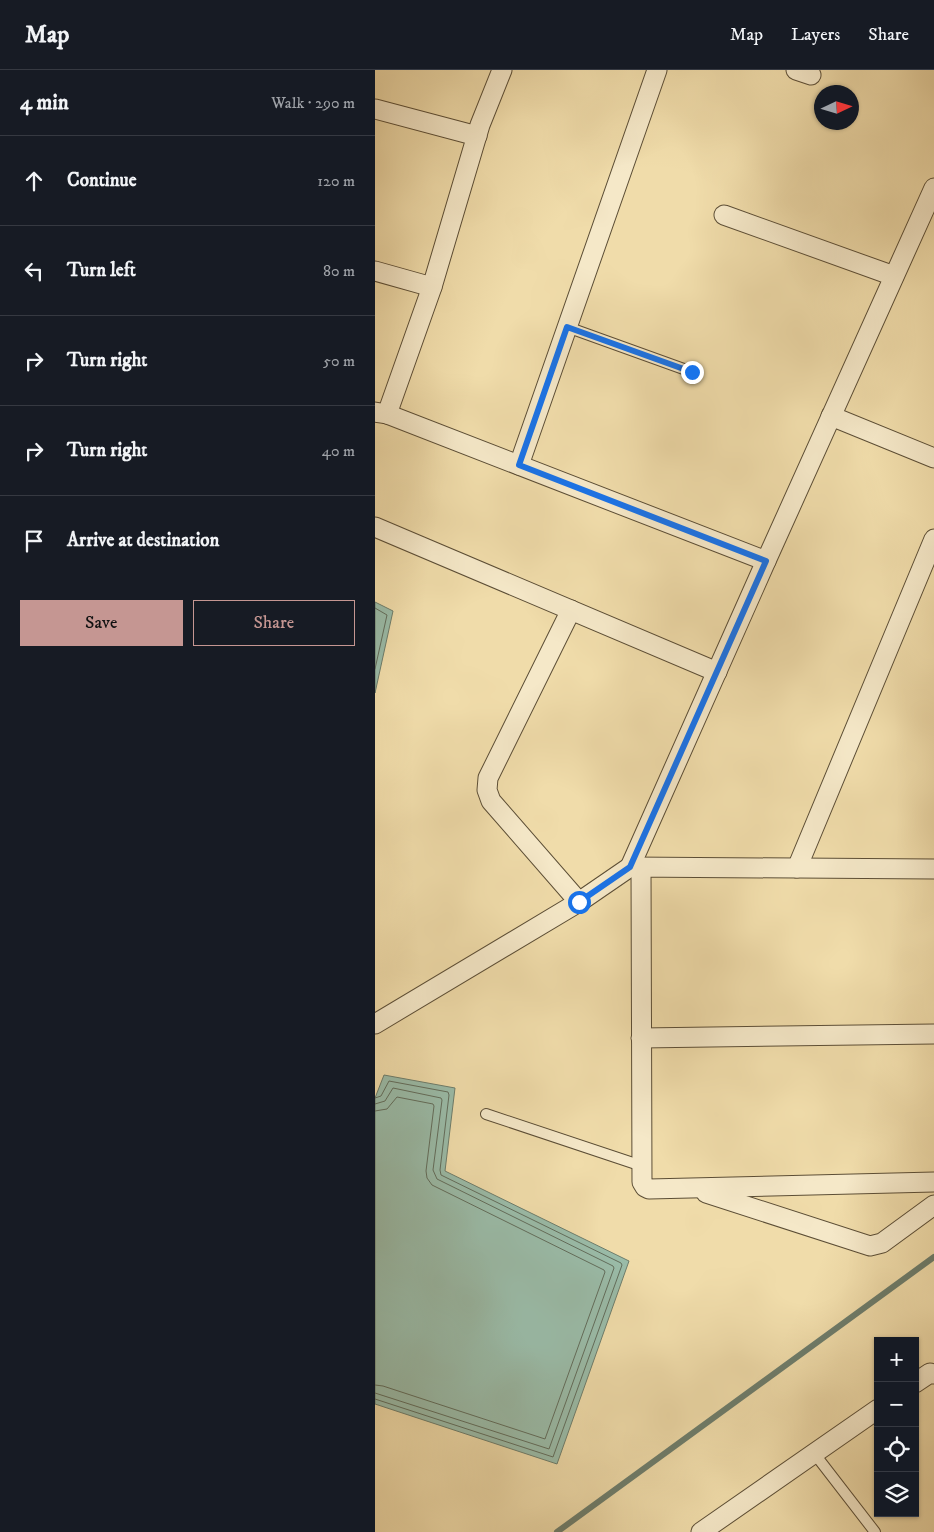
<!DOCTYPE html>
<html lang="en">
<head>
<meta charset="utf-8">
<style>
	:root { --surface:#171b24; --page:#242831; --text:#f1f3f6; --muted:#9ea1a6; --line:#363941; --accent:#c59692 }
	body { margin:0; font-family:"IM FELL DW Pica",serif; background:var(--page); color:var(--text) }
	.controls { position:absolute; right:15px; bottom:15px; display:grid; overflow:hidden; border-radius:0px; box-shadow:0 1px 4px #0004 }
	.controls button { width:45px; height:45px; display:grid; place-items:center; padding:0; border:0; border-bottom:1px solid var(--line); background:var(--surface); color:var(--text); font:25px sans-serif }
	.compass { position:absolute; left:439px; top:15px; width:45px; height:45px; border-radius:50%; background:var(--surface); box-shadow:0 1px 4px #0004; rotate:86deg }
	.stop { position:absolute; width:15px; height:15px; margin:-11px; border:4px solid #1a73e8; border-radius:50%; background:#fff }
	.stop.end { background:#1a73e8; border-color:#fff; box-shadow:0 1px 5px #0008 }
	.list { margin:0; padding:0; list-style:none }
	h2 { display:flex; justify-content:space-between; align-items:center; height:65px; margin:0; padding:0 20px; font-size:21px }
	h2 small { font-size:16px; font-weight:400; color:var(--muted) }
	.list li { display:grid; grid-template-columns:32px 1fr auto; gap:15px; align-items:center; box-sizing:border-box; height:90px; padding:0 20px; border-top:1px solid var(--line) }
	.list b { display:block; font-size:19px; white-space:nowrap }
	.list em { font-size:16px; font-style:normal; color:var(--muted) }
	.actions { display:flex; gap:10px; padding:15px 20px }
	.actions a { flex:1; padding:11px 0; border:1px solid var(--accent); border-radius:0px; text-align:center; font-size:18px; color:var(--accent) }
	.actions .main { background:var(--accent); color:#111 }
	.icon { flex:none; width:28px; height:28px; fill:none; stroke:currentColor; stroke-width:2; stroke-linecap:round; stroke-linejoin:round }
	.map { position:relative; flex:none; width:559px; height:1462px; overflow:hidden }
	header { display:flex; align-items:center; gap:30px; box-sizing:border-box; height:70px; padding:0 25px; background:var(--surface); border-bottom:1px solid var(--line) }
	header strong { font-size:24px }
	nav { display:flex; gap:28px; margin-inline-start:auto; font-size:18px }
	main { display:flex }
	aside { flex:1; background:var(--surface) }
	.map>svg:first-child { display:block }
	.water { fill:#9abca9; stroke:#6d7d6c }
	.lines { fill:none; stroke-linecap:round; stroke-linejoin:round }
	.shore { stroke:#626d5c; stroke-width:1 }
	.stream { stroke:#6d7d6c; stroke-width:6 }
	.lane-casing { stroke:#5c4e36; stroke-width:12 }
	.street-casing { stroke:#5c4e36; stroke-width:21 }
	.lane { stroke:#f5e8c8; stroke-width:10 }
	.street { stroke:#f5e8c8; stroke-width:19 }
	.route { stroke:#1a73e8; stroke-width:6 }
</style>
</head>
<body>
<header>
<strong>Map</strong>
<nav><a>Map</a><a>Layers</a><a>Share</a></nav>
</header>
<main>
<aside>
<h2>4 min<small>Walk · 290 m</small></h2>
<ul class="list">
<li><svg class="icon" aria-label="ahead" viewBox="0 0 24 24"><path d="M12 20V5M6 11l6-6 6 6"/></svg><div><b>Continue</b></div><em>120 m</em></li>
<li><svg class="icon" aria-label="left" viewBox="0 0 24 24"><path d="M17 20v-9H6M10 6l-5 5 5 5"/></svg><div><b>Turn left</b></div><em>80 m</em></li>
<li><svg class="icon" aria-label="right" viewBox="0 0 24 24"><path d="M7 20v-9h11M14 6l5 5-5 5"/></svg><div><b>Turn right</b></div><em>50 m</em></li>
<li><svg class="icon" aria-label="right" viewBox="0 0 24 24"><path d="M7 20v-9h11M14 6l5 5-5 5"/></svg><div><b>Turn right</b></div><em>40 m</em></li>
<li><svg class="icon" aria-label="arrive" viewBox="0 0 24 24"><path d="M6 21V4h12l-3 4 3 4H6"/></svg><div><b>Arrive at destination</b></div></li>
</ul>
<div class="actions"><a class="main">Save</a><a>Share</a></div>
</aside>
<div class="map">
<svg width="559" height="1462" viewBox="0 0 559 1462">
	<rect width="100%" height="100%" fill="#f0dcaa"/>
	<filter id="stains"><feTurbulence type="fractalNoise" baseFrequency=".004" numOctaves="4"/><feColorMatrix values="0 0 0 0 .2 0 0 0 0 .09 0 0 0 0 .02 0 0 0 .5 -.17"/></filter>
	<radialGradient id="worn" r=".72"><stop offset=".6" stop-color="#630" stop-opacity="0"/><stop offset="1" stop-color="#630" stop-opacity=".3"/></radialGradient>
	<!-- water -->
	<g class="water">
		<path d="M0,532L18,541L0,623Z"/>
		<path d="M9,1005L80,1018L70,1101L254,1191L182,1394L0,1334V1028Z"/>
	</g>
	<g class="lines">
		<!-- shore -->
		<g class="shore">
			<path d="M0,538L12,545L0,599"/>
			<path d="M0,1028L6,1026L14,1011L73,1022L74,1025L65,1100L66,1105L246,1193L247,1195L178,1387L0,1329"/>
			<path d="M0,1034L10,1031L18,1018L66,1028L67,1030L58,1100L62,1109L238,1196L239,1198L174,1379L0,1323"/>
			<path d="M0,1041L12,1039L22,1027L58,1034L59,1036L51,1101L52,1108L57,1115L229,1200L230,1202L170,1369L8,1316L0,1315"/>
		</g>
		<!-- stream -->
		<path class="stream" d="M182,1462L559,1187"/>
		<defs>
			<g id="lane">
				<path d="M192,257L317,302"/>
				<path d="M111,1044L267,1096"/>
				<path d="M439,1383L500,1462"/>
			</g>
			<g id="street">
				<path d="M421,0L436,5"/>
				<path d="M0,39L102,66"/>
				<path d="M349,145L519,206"/>
				<path d="M0,201L57,217"/>
				<path d="M0,342L12,344L391,491"/>
				<path d="M12,344L57,217L105,55L127,0"/>
				<path d="M456,346L559,388"/>
				<path d="M144,395L282,0"/>
				<path d="M0,457L342,602"/>
				<path d="M196,540L113,708L112,720L116,731L204,832"/>
				<path d="M255,797L391,491L559,118"/>
				<path d="M266,797L267,1112L270,1117L274,1119L559,1112"/>
				<path d="M422,798L559,469"/>
				<path d="M0,954L204,832L255,797L559,799"/>
				<path d="M266,968L559,964"/>
				<path d="M331,1123L495,1176L507,1173L559,1135"/>
				<path d="M540,1313L555,1303L559,1304"/>
				<path d="M326,1462L503,1339"/>
			</g>
		</defs>
		<!-- lane casing -->
		<use href="#lane" class="lane-casing"/>
		<!-- street casing -->
		<use href="#street" class="street-casing"/>
		<!-- lane -->
		<use href="#lane" class="lane"/>
		<!-- street -->
		<use href="#street" class="street"/>
	</g>
	<g class="lines">
		<!-- route -->
		<path class="route" d="M204,832L255,797L391,491L144,395L192,257L317,302"/>
	</g>
	<rect width="100%" height="100%" filter="url(#stains)"/>
	<rect width="100%" height="100%" fill="url(#worn)"/>
</svg>
<div class="controls">
<button>+</button>
<button>−</button>
<button><svg class="icon" aria-label="locate" viewBox="0 0 24 24"><circle cx="12" cy="12" r="6"/><path d="M12 2v4M12 18v4M2 12h4M18 12h4"/></svg></button>
<button><svg class="icon" aria-label="layers" viewBox="0 0 24 24"><path d="M12 4l9 5-9 5-9-5zM3 14l9 5 9-5"/></svg></button>
</div>
<svg class="compass" viewBox="-18 -18 36 36"><path d="M0-13l5 13h-10z" fill="#e53935"/><path d="M0 13l5-13h-10z" fill="#9ea1a6"/></svg>
<div class="stop" style="left:204px;top:832px"></div>
<div class="stop end" style="left:317px;top:302px"></div>
</div>
</main>
</body>
</html>
